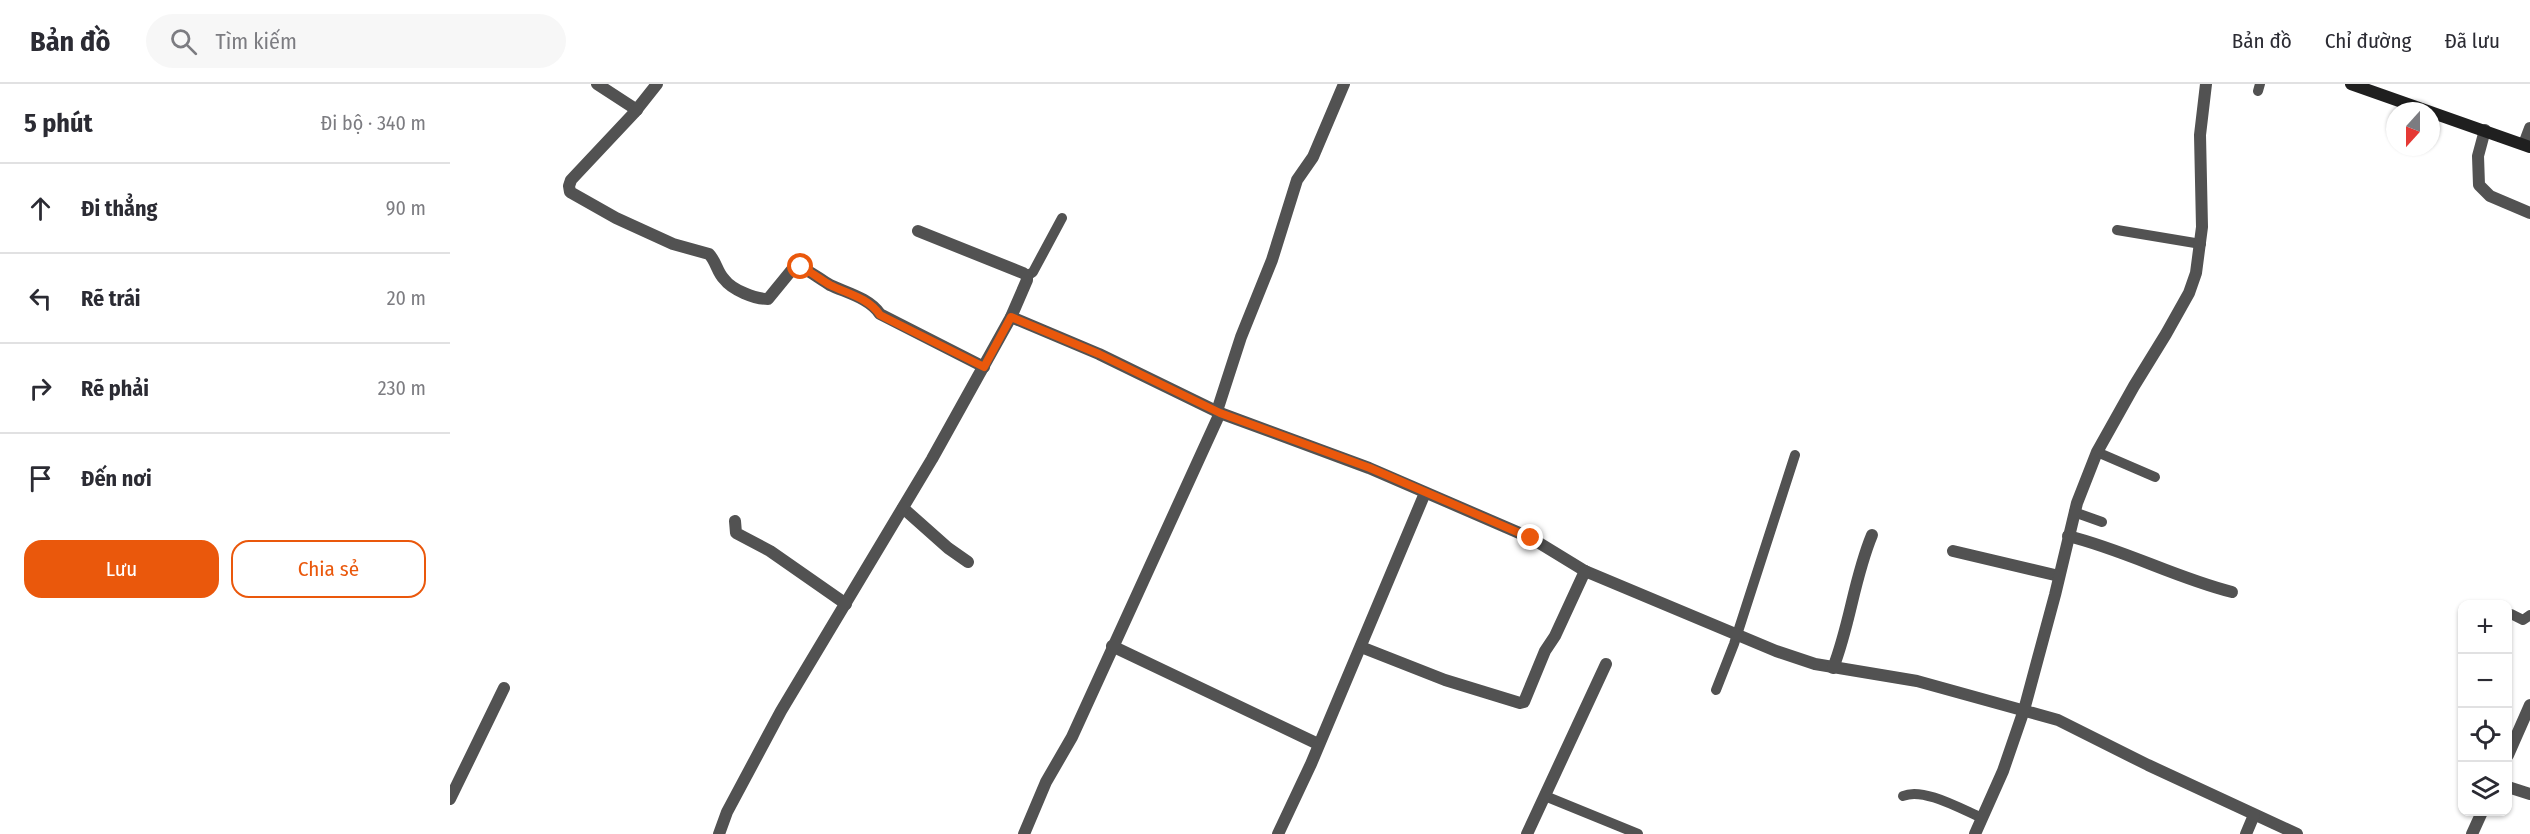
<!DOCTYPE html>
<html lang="vi">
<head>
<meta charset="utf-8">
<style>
	:root { --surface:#fff; --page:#f7f7f7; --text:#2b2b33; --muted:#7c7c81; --line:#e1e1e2; --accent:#ea580c }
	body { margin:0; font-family:"Fira Sans Condensed",sans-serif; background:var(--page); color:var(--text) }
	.controls { position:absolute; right:18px; bottom:18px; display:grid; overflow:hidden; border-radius:12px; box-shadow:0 2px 4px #0004 }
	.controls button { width:54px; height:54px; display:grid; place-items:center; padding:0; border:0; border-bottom:2px solid var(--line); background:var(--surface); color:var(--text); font:30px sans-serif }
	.compass { position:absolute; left:1936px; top:18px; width:54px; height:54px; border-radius:50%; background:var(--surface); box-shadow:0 2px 4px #0004; rotate:201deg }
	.stop { position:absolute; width:18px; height:18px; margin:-14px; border:4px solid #ea580c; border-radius:50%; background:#fff }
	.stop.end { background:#ea580c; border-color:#fff; box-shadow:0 2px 6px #0008 }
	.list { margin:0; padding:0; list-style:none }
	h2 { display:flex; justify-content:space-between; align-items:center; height:78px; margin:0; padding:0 24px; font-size:26px }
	h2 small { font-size:20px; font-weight:400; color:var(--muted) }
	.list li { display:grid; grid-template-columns:39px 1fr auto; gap:18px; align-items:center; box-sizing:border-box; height:90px; padding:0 24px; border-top:2px solid var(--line) }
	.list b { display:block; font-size:22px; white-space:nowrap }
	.list em { font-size:20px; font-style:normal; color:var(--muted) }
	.actions { display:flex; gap:12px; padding:18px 24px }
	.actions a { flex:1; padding:14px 0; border:2px solid var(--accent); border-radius:18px; text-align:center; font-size:21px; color:var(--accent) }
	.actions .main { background:var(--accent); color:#fff }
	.icon { flex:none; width:33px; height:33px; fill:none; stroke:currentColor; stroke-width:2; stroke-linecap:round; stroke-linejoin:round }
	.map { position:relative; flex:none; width:2080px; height:750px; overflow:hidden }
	header { display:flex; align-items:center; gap:36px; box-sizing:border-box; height:84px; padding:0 30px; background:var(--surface); border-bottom:2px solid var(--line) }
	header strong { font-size:28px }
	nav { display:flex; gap:33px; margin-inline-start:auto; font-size:21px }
	.search { width:420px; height:54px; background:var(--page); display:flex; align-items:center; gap:15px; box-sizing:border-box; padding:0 21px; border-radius:33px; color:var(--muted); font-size:22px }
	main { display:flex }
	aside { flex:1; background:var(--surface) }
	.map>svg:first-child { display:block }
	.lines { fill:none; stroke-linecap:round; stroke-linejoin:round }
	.lane { stroke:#525252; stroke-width:10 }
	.street { stroke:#525252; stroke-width:12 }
	.secondary { stroke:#1f1f1f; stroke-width:12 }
	.route { stroke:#ea580c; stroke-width:8 }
</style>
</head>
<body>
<header>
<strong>Bản đồ</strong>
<div class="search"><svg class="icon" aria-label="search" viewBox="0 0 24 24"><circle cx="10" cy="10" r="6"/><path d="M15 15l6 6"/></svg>Tìm kiếm</div>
<nav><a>Bản đồ</a><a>Chỉ đường</a><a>Đã lưu</a></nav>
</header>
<main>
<aside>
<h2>5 phút<small>Đi bộ · 340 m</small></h2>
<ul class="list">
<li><svg class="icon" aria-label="ahead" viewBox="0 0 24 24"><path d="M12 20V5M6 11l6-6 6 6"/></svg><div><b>Đi thẳng</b></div><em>90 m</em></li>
<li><svg class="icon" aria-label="left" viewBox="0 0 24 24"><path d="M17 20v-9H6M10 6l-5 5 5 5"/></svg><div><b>Rẽ trái</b></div><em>20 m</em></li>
<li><svg class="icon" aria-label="right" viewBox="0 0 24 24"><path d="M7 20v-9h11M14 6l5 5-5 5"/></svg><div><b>Rẽ phải</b></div><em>230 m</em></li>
<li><svg class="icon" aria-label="arrive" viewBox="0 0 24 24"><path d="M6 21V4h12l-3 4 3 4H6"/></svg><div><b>Đến nơi</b></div></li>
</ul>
<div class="actions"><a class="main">Lưu</a><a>Chia sẻ</a></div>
</aside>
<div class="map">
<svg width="2080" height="750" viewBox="0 0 2080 750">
	<rect width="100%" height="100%" fill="#fff"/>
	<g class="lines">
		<!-- lane -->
		<g class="lane">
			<path d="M1808,7L1810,0"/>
			<path d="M1667,146L1751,160"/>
			<path d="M577,192L583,188L612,134"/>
			<path d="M1647,368L1705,393"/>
			<path d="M1624,428L1652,438"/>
			<path d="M2061,530L2073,536L2080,531"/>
			<path d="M1266,606L1284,560L1345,371"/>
			<path d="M1095,712L1188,750"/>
			<path d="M1453,712C1473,703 1511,725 1532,734"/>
		</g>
		<!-- street -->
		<g class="street">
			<path d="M147,0L187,26"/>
			<path d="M207,0L184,29L121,96L119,102L120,108L166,134L223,160L259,170C266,177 267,188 274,195C282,206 305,215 318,215L345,182L351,183C361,188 370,195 380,201C397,209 419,214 430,230L534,283"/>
			<path d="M2035,46L2028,72L2029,101L2040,112L2080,129"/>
			<path d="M2074,60L2080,44"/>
			<path d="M561,233L649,270L770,329L919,384L1081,454L1135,487L1326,567L1365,580L1467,597L1608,636L1698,681L1847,750"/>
			<path d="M767,327L791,253L822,176L847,96L863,73L894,0"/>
			<path d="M453,424L498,464L518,478"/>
			<path d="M285,437L286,449L320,467L396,520"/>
			<path d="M1618,452C1675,466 1726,494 1782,508"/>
			<path d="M1503,467L1609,492"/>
			<path d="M662,562L868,660"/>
			<path d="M911,563L995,596L1070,619L1074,618L1095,567L1105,552L1135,487"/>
			<path d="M1383,584C1400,541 1404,494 1422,451"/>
			<path d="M2058,671L2080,621"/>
			<path d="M2058,703L2080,710"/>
			<path d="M0,715L54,604"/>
			<path d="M269,750L277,728L331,627L482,375L561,233L577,196V192L573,189L468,147"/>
			<path d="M574,750L596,698L622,653L770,329"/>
			<path d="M828,750L861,680L975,409"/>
			<path d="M1077,750L1156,580"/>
			<path d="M1525,750L1553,687L1574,626L1605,511L1627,419L1647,368L1684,302L1716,250L1739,209L1746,189L1752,143L1750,51L1756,0"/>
			<path d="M1796,750L1804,731"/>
			<path d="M2022,750L2032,728"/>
		</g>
		<!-- secondary -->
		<path class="secondary" d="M1901,0L2080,63"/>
	</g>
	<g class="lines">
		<!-- route -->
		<path class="route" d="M351,183C361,188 370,195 380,201C396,209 419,214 430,231L534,283L561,233L649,270L770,329L920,384L1081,454"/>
	</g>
</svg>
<div class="controls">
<button>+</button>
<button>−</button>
<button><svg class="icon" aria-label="locate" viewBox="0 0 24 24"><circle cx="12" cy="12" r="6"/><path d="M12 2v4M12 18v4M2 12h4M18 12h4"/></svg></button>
<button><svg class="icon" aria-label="layers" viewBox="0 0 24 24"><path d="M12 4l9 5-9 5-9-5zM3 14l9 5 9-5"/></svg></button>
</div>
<svg class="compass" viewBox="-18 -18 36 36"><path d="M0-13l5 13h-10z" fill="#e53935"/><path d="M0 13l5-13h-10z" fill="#7c7c81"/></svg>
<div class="stop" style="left:351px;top:183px"></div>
<div class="stop end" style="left:1081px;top:454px"></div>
</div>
</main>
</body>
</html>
